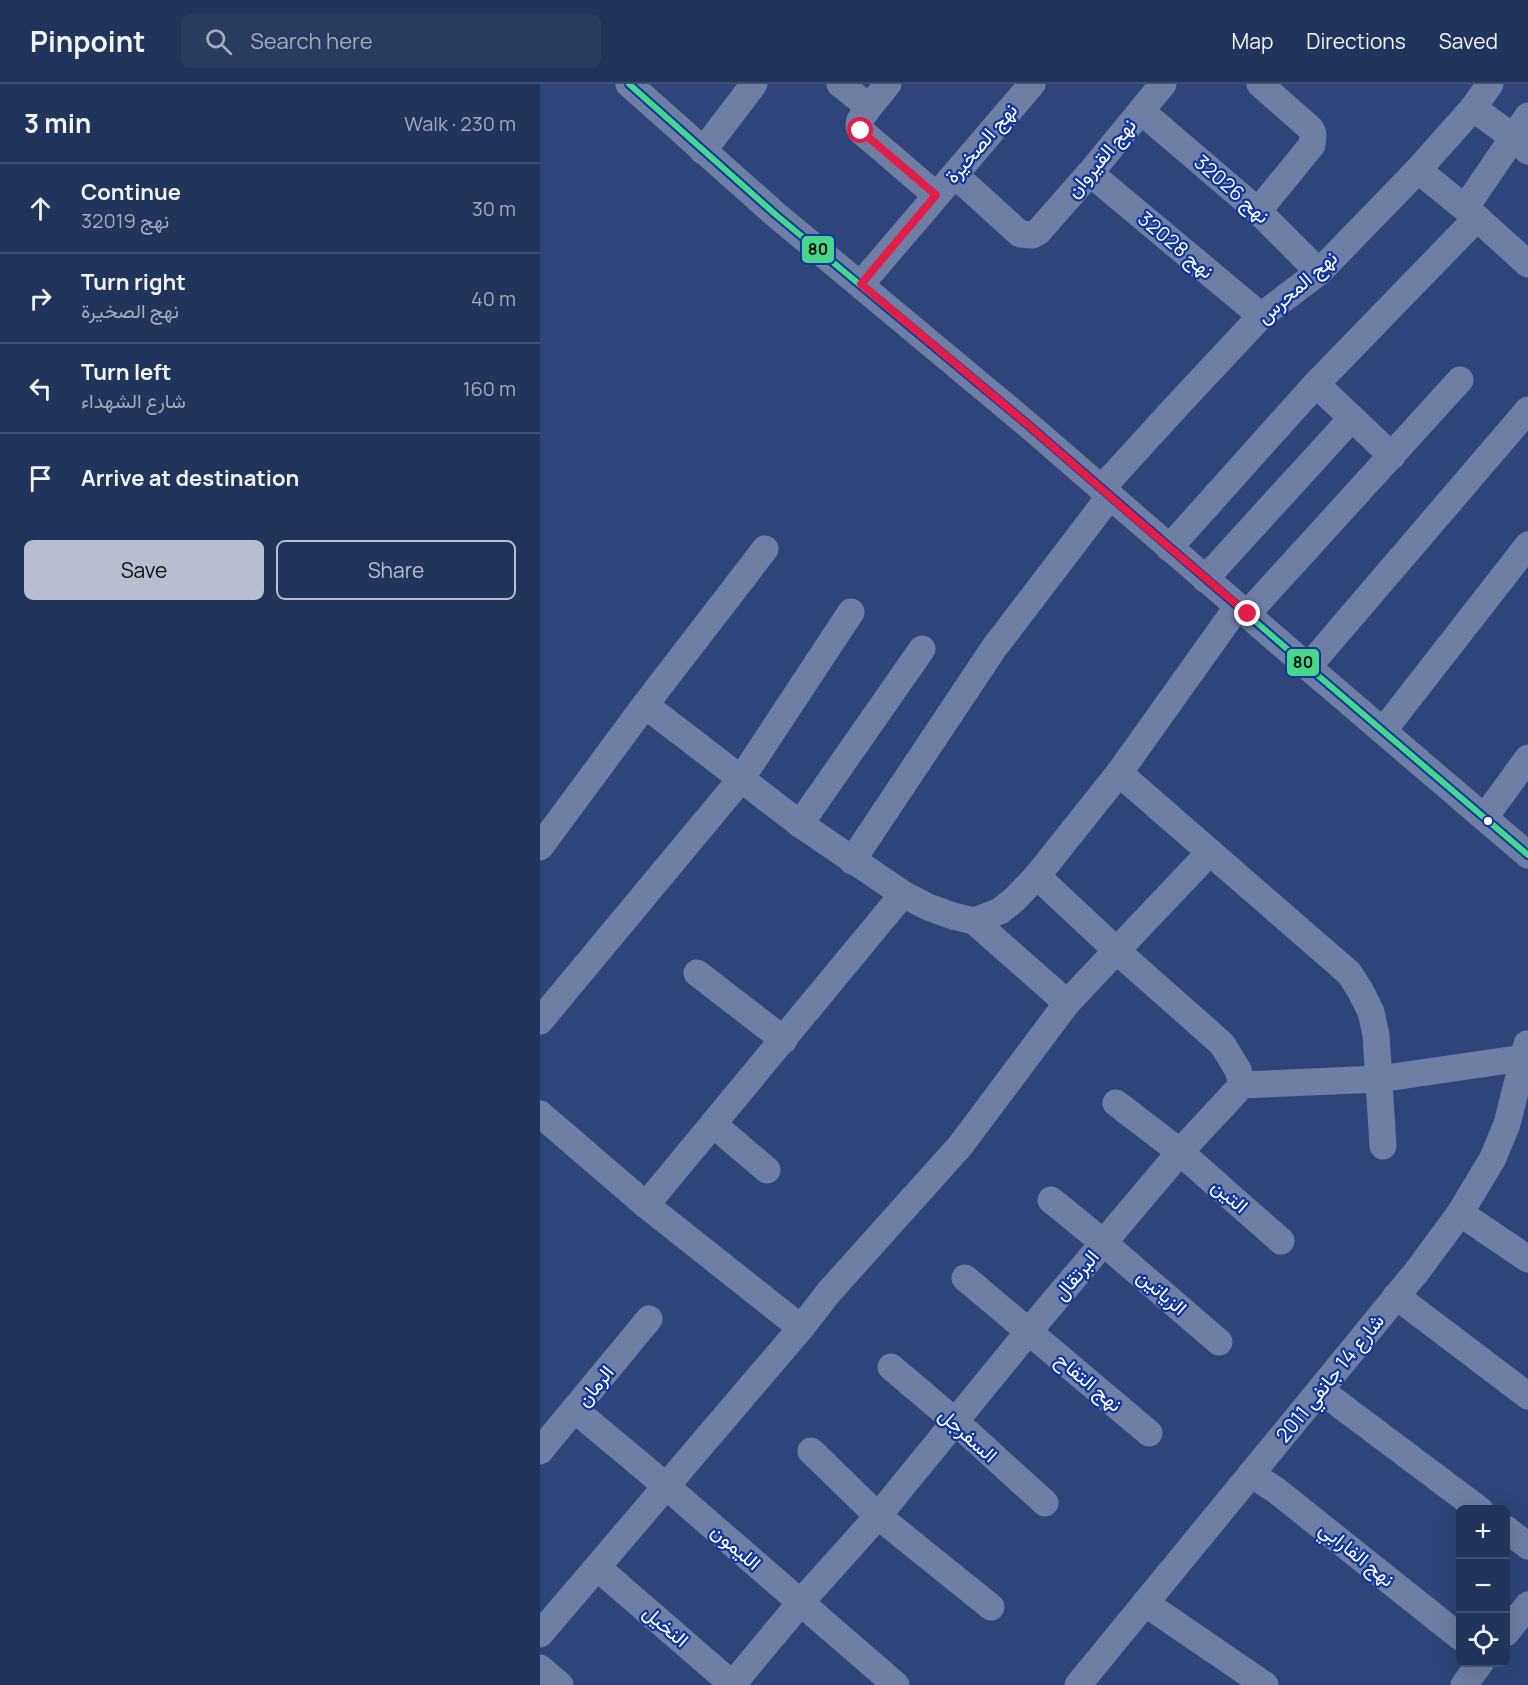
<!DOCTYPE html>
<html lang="en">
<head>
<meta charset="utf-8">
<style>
	:root { --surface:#22335c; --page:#2a3b62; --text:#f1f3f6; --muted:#a2aabb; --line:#3f4e72; --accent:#b6bed0 }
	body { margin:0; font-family:Manrope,Vazirmatn,sans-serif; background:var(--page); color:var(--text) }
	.controls { position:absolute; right:18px; bottom:18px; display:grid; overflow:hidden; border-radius:9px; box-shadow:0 6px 24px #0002 }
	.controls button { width:54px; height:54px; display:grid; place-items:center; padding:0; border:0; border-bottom:2px solid var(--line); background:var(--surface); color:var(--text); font:30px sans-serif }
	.stop { position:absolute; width:18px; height:18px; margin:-14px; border:4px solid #e11d48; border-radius:50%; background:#fff }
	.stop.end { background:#e11d48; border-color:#fff; box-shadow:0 2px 6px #0008 }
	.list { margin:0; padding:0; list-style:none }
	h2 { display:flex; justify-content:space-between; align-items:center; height:78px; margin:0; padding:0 24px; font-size:26px }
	h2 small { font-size:20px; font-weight:400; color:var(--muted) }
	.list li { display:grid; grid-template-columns:39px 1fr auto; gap:18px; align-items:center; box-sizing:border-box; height:90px; padding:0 24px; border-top:2px solid var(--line) }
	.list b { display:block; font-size:22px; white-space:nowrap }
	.list p { margin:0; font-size:20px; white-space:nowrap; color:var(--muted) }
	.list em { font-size:20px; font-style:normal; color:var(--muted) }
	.actions { display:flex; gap:12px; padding:18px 24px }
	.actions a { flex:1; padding:14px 0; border:2px solid var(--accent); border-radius:9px; text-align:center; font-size:21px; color:var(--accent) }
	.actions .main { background:var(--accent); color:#111 }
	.icon { flex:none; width:33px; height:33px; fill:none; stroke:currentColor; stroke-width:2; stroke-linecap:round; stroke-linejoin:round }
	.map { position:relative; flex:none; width:988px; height:1601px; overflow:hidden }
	header { display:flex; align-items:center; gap:36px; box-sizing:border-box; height:84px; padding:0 30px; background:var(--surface); border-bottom:2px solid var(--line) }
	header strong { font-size:28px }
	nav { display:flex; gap:33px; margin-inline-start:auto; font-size:21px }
	.search { width:420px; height:54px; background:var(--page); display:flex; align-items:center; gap:15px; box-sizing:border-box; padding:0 21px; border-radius:9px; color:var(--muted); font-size:22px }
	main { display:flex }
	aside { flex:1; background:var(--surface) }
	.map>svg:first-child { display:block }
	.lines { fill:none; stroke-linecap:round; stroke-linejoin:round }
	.minor { stroke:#6e7ea5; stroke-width:27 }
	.bus-1-casing { stroke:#0f369a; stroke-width:10 }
	.bus-1 { stroke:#46d78d; stroke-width:6 }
	.route { stroke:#e11d48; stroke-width:8 }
	.bus-dot { fill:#fff; stroke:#0f369a; stroke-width:2 }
	.labels { text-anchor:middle; stroke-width:4.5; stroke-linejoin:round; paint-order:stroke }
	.street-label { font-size:20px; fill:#fff; stroke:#0f369a }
	.line-badge { stroke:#0f369a; stroke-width:2 }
	.pale-badge-label { font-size:16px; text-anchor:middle; font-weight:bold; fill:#111 }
</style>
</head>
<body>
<header>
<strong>Pinpoint</strong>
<div class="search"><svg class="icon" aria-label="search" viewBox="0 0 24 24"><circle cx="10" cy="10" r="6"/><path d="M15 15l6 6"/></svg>Search here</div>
<nav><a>Map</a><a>Directions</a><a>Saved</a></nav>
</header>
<main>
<aside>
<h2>3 min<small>Walk · 230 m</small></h2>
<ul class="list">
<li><svg class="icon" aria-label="ahead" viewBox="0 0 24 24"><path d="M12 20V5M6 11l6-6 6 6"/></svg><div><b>Continue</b><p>نهج 32019</p></div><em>30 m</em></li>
<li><svg class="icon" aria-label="right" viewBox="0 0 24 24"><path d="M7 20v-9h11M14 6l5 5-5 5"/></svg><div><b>Turn right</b><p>نهج الصخيرة</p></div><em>40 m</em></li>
<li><svg class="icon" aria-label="left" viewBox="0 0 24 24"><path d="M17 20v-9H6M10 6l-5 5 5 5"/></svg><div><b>Turn left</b><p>شارع الشهداء</p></div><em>160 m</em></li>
<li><svg class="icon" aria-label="arrive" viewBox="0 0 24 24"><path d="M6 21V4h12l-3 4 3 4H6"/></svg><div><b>Arrive at destination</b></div></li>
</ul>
<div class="actions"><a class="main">Save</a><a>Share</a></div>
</aside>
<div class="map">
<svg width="988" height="1601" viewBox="0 0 988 1601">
	<rect width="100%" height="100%" fill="#2e447a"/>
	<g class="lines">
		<!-- minor -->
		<g class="minor">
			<path d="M89,0L235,130L487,340L768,583L988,771"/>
			<path d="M300,0L329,23L348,0"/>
			<path d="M329,23C324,31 315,38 321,47L396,111"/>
			<path d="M933,24L974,54L988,67"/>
			<path d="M601,27L718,127L779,188"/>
			<path d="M163,67L214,0"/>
			<path d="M878,86L937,134L988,180"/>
			<path d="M550,89L721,232"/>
			<path d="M415,91L480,150L493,151L498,148L550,89L623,0"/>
			<path d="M925,124L988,32"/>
			<path d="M718,127L772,61L773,50L771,45L720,0"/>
			<path d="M321,200L492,0"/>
			<path d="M776,300L852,372"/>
			<path d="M561,405L646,312L721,232L779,188L878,86L933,24L950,0"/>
			<path d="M629,464L776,300L937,134"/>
			<path d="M665,495L812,334"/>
			<path d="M707,530L920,296"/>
			<path d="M768,583L988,326"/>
			<path d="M105,621L260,740L363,810L388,823L413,832L434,837L460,827L475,815L497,792L579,689L698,522"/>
			<path d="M843,647L988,461"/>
			<path d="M579,689L809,889L820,906L831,928L836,951L843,1062"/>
			<path d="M945,733L988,674"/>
			<path d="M260,740L382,565"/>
			<path d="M0,763L105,621L225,465"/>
			<path d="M312,777L454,564L570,412"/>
			<path d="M497,792L577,867L682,960L698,986L702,1001"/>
			<path d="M434,837L527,919"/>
			<path d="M157,889L244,956"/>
			<path d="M0,937L201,695L311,528"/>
			<path d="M576,1019L640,1068L741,1157"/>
			<path d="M0,1030L106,1121L261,1244"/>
			<path d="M173,1040L227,1086"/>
			<path d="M511,1116L564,1159L679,1258"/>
			<path d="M106,1121L363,810"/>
			<path d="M920,1129L988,1175"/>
			<path d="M425,1194L609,1349"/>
			<path d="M856,1212L988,1312"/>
			<path d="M351,1283L416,1338L505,1419"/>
			<path d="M780,1306L940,1426"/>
			<path d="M35,1326L126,1402L356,1601"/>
			<path d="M0,1367L109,1235"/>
			<path d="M271,1367L338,1432L451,1523"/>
			<path d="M711,1390L737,1407L920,1553"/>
			<path d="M966,1445L988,1462"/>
			<path d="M58,1484L193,1601"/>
			<path d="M605,1519L725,1601"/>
			<path d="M966,1549L988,1521"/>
			<path d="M0,1550L261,1244L289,1208L420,1062L527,919L670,768"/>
			<path d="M0,1584L20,1601"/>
			<path d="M192,1601L261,1518L338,1432L489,1247L640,1068L702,1001L839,995L983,974"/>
			<path d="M538,1601L780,1306L878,1186L920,1129L953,1074L967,1040L987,960"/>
			<path d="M924,1601L941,1578"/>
		</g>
		<defs>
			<path id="bus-1" d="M89,0L235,130L487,340L768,583L988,771"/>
		</defs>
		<!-- bus-1 casing -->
		<use href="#bus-1" class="bus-1-casing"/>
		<!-- bus-1 -->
		<use href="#bus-1" class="bus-1"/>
	</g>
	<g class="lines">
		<!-- route -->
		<path class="route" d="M321,47L396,111L321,200L487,340L603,441L708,530"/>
	</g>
	<!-- markers -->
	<circle class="bus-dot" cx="948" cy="737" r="5"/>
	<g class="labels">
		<!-- street labels -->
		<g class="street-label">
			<text transform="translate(441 59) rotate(-49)" y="7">نهج الصخيرة</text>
			<text transform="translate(561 74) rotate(-50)" y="7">نهج القيروان</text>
			<text transform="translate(692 105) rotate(41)" y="7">نهج 32026</text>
			<text transform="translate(636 161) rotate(40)" y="7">نهج 32028</text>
			<text transform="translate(757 203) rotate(-41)" y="7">نهج المحرس</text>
			<text transform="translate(690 1112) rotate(41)" y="7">التين</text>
			<text transform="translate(536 1191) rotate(-50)" y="7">البرتقال</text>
			<text transform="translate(622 1208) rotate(41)" y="7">الزياتين</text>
			<text transform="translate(790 1294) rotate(-51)" y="7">شارع 14 جانفي 2011</text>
			<text transform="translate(549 1298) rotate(40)" y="7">نهج التفاح</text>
			<text transform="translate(55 1302) rotate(-51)" y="7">الرمان</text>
			<text transform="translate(428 1351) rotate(42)" y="7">السفرجل</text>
			<text transform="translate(196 1463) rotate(41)" y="7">الليمون</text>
			<text transform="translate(817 1470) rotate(39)" y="7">نهج الفارابي</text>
			<text transform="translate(126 1542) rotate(41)" y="7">النخيل</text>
		</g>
	</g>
	<g class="line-badge">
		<rect x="261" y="151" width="34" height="29" rx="6" fill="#46d78d"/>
		<rect x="746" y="564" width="34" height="29" rx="6" fill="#46d78d"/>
	</g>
	<g class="pale-badge-label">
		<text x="278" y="171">80</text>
		<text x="763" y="584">80</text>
	</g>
</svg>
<div class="controls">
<button>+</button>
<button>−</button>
<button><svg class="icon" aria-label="locate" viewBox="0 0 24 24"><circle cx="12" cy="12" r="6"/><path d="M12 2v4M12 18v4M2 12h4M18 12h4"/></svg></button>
</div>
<div class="stop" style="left:321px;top:47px"></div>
<div class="stop end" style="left:708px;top:530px"></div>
</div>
</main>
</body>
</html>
